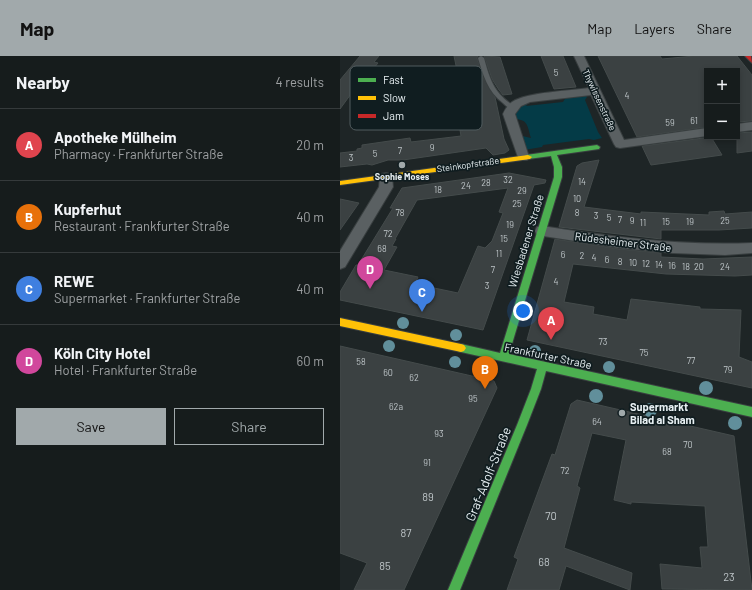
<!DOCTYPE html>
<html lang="en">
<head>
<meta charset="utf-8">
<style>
	:root { --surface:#161c1c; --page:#1f2525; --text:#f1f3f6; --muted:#9ea1a3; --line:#353a3b; --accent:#a1a9ab }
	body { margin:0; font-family:Barlow,sans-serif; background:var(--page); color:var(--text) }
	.controls { position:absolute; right:12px; top:12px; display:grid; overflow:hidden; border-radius:0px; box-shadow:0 2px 6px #0003 }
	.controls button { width:36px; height:36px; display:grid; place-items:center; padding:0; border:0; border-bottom:1px solid var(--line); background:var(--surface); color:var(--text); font:20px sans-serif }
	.you { position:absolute; left:183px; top:255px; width:14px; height:14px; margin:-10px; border:3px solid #fff; border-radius:50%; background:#1a73e8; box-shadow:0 0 0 6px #1a73e833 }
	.badge { display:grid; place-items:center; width:26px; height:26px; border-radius:50%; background:var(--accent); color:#fff; font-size:13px; font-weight:700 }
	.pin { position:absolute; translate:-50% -33px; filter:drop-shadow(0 1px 2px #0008) }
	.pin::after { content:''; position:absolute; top:21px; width:14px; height:12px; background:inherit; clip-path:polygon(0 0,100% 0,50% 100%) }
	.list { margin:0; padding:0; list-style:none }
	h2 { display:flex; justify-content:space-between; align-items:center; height:52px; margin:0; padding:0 16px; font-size:17px }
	h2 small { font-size:13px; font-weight:400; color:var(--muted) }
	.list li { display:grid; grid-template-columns:26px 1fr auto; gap:12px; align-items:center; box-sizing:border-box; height:72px; padding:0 16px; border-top:1px solid var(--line) }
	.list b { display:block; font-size:15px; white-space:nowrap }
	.list p { margin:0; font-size:13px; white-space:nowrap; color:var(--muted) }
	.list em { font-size:13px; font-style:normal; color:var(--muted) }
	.actions { display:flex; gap:8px; padding:12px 16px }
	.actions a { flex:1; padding:9px 0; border:1px solid var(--accent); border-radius:0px; text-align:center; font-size:14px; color:var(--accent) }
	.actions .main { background:var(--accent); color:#111 }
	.map { position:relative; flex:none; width:412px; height:534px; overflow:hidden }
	header { display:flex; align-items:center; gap:24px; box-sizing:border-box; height:56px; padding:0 20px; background:var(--accent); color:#111 }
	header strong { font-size:19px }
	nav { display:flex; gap:22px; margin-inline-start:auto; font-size:14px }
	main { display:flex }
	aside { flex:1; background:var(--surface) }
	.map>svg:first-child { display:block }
	.green { fill:#043b47 }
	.building { fill:#3b4142; stroke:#444b4b; fill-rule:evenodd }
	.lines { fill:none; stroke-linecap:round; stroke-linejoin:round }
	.lane-casing { stroke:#393f40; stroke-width:2 }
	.street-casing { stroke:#393f40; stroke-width:2 }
	.fast-casing { stroke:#393f40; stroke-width:2 }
	.slow-casing { stroke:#393f40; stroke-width:2 }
	.jam-casing { stroke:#393f40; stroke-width:2 }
	.lane { fill:#5a6062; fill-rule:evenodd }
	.street { fill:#5a6062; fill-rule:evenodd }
	.fast { fill:#4caf50; fill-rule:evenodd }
	.slow { fill:#ffc107; fill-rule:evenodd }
	.jam { fill:#c62828; fill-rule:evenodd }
	.tree { fill:#618f9b }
	.poi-dot { fill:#a1a9ab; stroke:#101d20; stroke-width:1.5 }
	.labels { text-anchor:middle; stroke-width:3.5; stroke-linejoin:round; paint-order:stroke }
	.number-label { font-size:9px; fill:#bdc4c7 }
	.far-street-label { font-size:9px; fill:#e8f0f3; stroke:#101d20 }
	.far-poi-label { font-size:9px; font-weight:bold; fill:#e8f0f3; stroke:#101d20 }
	.street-label { font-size:11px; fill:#e8f0f3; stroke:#101d20 }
	.poi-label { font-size:11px; font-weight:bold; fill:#e8f0f3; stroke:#101d20; text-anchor:start }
	.near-number-label { font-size:11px; fill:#bdc4c7 }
	.near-street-label { font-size:13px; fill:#e8f0f3; stroke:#101d20 }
	.key { fill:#101d20; stroke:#515c5f; stroke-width:1 }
	.key-label { font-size:11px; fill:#e8f0f3 }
</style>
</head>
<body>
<header>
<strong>Map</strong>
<nav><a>Map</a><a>Layers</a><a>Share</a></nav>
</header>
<main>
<aside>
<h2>Nearby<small>4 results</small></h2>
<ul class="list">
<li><span class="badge" style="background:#e0444e">A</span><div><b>Apotheke Mülheim</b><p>Pharmacy · Frankfurter Straße</p></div><em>20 m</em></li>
<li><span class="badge" style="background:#e8710a">B</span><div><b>Kupferhut</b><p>Restaurant · Frankfurter Straße</p></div><em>40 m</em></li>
<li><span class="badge" style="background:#3f7fe0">C</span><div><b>REWE</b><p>Supermarket · Frankfurter Straße</p></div><em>40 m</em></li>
<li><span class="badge" style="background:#d1479c">D</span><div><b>Köln City Hotel</b><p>Hotel · Frankfurter Straße</p></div><em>60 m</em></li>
</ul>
<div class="actions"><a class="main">Save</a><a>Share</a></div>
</aside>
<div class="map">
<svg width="412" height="534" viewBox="0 0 412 534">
	<rect width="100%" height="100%" fill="#1e2526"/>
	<!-- green -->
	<path class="green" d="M245,39L247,41L245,44L258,76L262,82L254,84L249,83L203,89L202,91L184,94L178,79L191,82C187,69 188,63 173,63C174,55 182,49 189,46L186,50L223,46L226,41Z"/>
	<!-- building -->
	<g class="building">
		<path d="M20,0H39L34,6L38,7L27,20H24L0,53V24Z"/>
		<path d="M114,0H138L137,2L143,21L155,41L164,83L169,94L165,97L153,99L146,92L63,104H48L32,109L27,108L0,111V97L17,95V93L22,92V89L70,82L71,86L121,80L120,74H123L117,44L123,43Z"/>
		<path d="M144,0L160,1L172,38L163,39L159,34L152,23Z"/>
		<path d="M201,0H223L236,31L214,33Z"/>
		<path d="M258,0H320L322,3L354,0H397L412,19V65L397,66V15H367V71L297,81Z"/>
		<path d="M412,76V95L397,97V77Z"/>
		<path d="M371,81L382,99L311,109L302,90Z"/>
		<path d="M259,104L244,151L301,158V156L369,159V156L384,155L385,158L412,156V172L379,174H321V183L219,171L237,110L242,107Z"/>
		<path d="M169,117L206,124L205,127L194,129L143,274L0,244V236L16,209H18L53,152H50L62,132ZM168,132L159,156L163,157L152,185L145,192L138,190L118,237L75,228L78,221L44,214L57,191L52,190L56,183H55L77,144Z"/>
		<path d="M0,143L19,147L0,174Z"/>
		<path d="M215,183L280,193L321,197V201L363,203L412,201V219L395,220L326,218L233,208L224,246L254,251L253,258L287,264L291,243L360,251V253L401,254L399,301L412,306V332L187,284Z"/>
		<path d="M0,290L154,325L157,332L64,534H14L27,507L0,497Z"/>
		<path d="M237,344L394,380L412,534L322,533L320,508L362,512L360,491H368L365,450L291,446V448L274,444L286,384L252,377L237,430L240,432L224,492L292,517L290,534L226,510L219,534H167L178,503L174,501L212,398L215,399L231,348Z"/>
	</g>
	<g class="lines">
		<defs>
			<path id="lane" d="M141,0L144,2C150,24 154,37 174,50V52C169,53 166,50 163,47C148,36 143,19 138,2Z"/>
			<g id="street">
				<path d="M234,0H244L284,84L367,72V80L280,92L276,91L274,88L251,39L190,46L181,50L175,58L189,101L187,104H179L163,58C165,53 168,49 172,46C187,36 230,35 249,32Z"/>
				<path d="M412,66V74L397,76V68Z"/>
				<path d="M46,117L51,118L52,121L53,131L5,211L0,213V195L39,131L40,121L41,118Z"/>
				<path d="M202,170C272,181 341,190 412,187V197L385,199L333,197L280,192L197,179L195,175L197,171Z"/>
			</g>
			<path id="fast" d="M257,89L260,91L259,93L217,99L222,111V121L169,298L412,351V361L206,315L201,333L187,369L120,534H108L177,369L191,333L197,313L121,296L118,295L116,292L118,289L121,288L160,297L214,121V111L211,100L188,103L184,101L186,99Z"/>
			<g id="slow">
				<path d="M188,99L192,101L190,103L0,129V125Z"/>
				<path d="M0,262L121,288L124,289L126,292L124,295L121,296L0,270Z"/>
			</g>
			<path id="jam" d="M405,0H411L412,7Z"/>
		</defs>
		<!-- lane casing -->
		<use href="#lane" class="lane-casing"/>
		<!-- street casing -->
		<use href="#street" class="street-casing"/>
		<!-- fast casing -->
		<use href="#fast" class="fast-casing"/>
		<!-- slow casing -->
		<use href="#slow" class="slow-casing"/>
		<!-- jam casing -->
		<use href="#jam" class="jam-casing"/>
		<!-- lane -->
		<use href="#lane" class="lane"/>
		<!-- street -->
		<use href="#street" class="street"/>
		<!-- fast -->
		<use href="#fast" class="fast"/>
		<!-- slow -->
		<use href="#slow" class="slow"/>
		<!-- jam -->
		<use href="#jam" class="jam"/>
	</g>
	<!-- trees -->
	<g class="tree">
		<circle cx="63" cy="267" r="6"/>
		<circle cx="116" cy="279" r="6"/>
		<circle cx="49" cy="290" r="6"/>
		<circle cx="195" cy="295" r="6"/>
		<circle cx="115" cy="306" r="6"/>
		<circle cx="269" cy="311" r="6"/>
		<circle cx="366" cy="332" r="7"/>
		<circle cx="256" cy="340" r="7"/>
		<circle cx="310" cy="354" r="7"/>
		<circle cx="395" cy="367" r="7"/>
	</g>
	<!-- markers -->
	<g class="poi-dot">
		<circle cx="62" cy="109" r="4"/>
		<circle cx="282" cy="357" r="4"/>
	</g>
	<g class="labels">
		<!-- number labels -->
		<g class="number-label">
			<text x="216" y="20">5</text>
			<text x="287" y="43">4</text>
			<text x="354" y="68">61</text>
			<text x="330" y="70">59</text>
			<text x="92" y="95">9</text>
			<text x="60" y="98">7</text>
			<text x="35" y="101">5</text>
			<text x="11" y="105">3</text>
			<text x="168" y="127">32</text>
			<text x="242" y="129">14</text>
			<text x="146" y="130">28</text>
			<text x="126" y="133">24</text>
			<text x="98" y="137">18</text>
			<text x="182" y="138">29</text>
			<text x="237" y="146">10</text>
			<text x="177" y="151">25</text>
			<text x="60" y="160">78</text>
			<text x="237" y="160">8</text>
			<text x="256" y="163">3</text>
			<text x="269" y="165">5</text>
			<text x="280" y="167">7</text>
			<text x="292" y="168">9</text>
			<text x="385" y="168">25</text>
			<text x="326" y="169">15</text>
			<text x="350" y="169">19</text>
			<text x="303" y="170">11</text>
			<text x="170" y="172">19</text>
			<text x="48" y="181">72</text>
			<text x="164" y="186">15</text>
			<text x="42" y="196">68</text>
			<text x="159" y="201">11</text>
			<text x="223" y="202">6</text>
			<text x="242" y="203">2</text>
			<text x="254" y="205">4</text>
			<text x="267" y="207">6</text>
			<text x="280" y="209">8</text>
			<text x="293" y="210">10</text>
			<text x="306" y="211">12</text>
			<text x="319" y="212">14</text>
			<text x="332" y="213">16</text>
			<text x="346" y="214">18</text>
			<text x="359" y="214">20</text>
			<text x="385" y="214">24</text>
			<text x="153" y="217">7</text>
			<text x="216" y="229">4</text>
			<text x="147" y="233">3</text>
			<text x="263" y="289">73</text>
			<text x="304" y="300">75</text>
			<text x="351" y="308">77</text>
			<text x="21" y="309">58</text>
			<text x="388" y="317">79</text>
			<text x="48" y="320">60</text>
			<text x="74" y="325">62</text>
			<text x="133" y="346">95</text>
			<text x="56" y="354">62a</text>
			<text x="257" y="369">64</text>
			<text x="99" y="381">93</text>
			<text x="348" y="392">70</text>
			<text x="327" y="399">68</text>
			<text x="87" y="410">91</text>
			<text x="225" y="418">72</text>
		</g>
		<!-- far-street labels -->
		<g class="far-street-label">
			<text transform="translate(259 44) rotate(65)" y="3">Thywissenstraße</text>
			<text transform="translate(128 109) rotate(-8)" y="3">Steinkopfstraße</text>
		</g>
		<!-- far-poi labels -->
		<g class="far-poi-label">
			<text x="62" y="124">Sophie Moses</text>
		</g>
		<!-- street labels -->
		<g class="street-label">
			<text transform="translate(186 185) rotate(-73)" y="4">Wiesbadener Straße</text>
			<text transform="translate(283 186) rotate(7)" y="4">Rüdesheimer Straße</text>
			<text transform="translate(208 300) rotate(12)" y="4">Frankfurter Straße</text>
		</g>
		<!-- poi labels -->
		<g class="poi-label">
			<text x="290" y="355">Supermarkt<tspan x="290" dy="13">Bilad al Sham</tspan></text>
		</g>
		<!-- near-number labels -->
		<g class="near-number-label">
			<text x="88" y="445">89</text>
			<text x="211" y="464">70</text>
			<text x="66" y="481">87</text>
			<text x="204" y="510">68</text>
			<text x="45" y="514">85</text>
			<text x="389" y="525">23</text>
		</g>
		<!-- near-street labels -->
		<g class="near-street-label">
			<text transform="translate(148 418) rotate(-68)" y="5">Graf-Adolf-Straße</text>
		</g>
	</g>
	<!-- legend -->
	<rect x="10" y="10" width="132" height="64" rx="6" class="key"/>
	<rect x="18" y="22" width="18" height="4" fill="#4caf50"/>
	<rect x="18" y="40" width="18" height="4" fill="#ffc107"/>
	<rect x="18" y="58" width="18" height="4" fill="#c62828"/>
	<g class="key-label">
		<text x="43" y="28">Fast</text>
		<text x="43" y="46">Slow</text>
		<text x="43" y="64">Jam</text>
	</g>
</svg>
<div class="controls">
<button>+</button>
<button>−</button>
</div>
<div class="you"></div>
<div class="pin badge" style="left:211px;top:284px;background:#e0444e">A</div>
<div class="pin badge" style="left:145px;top:333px;background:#e8710a">B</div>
<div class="pin badge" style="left:82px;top:256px;background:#3f7fe0">C</div>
<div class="pin badge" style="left:30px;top:233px;background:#d1479c">D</div>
</div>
</main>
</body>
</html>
